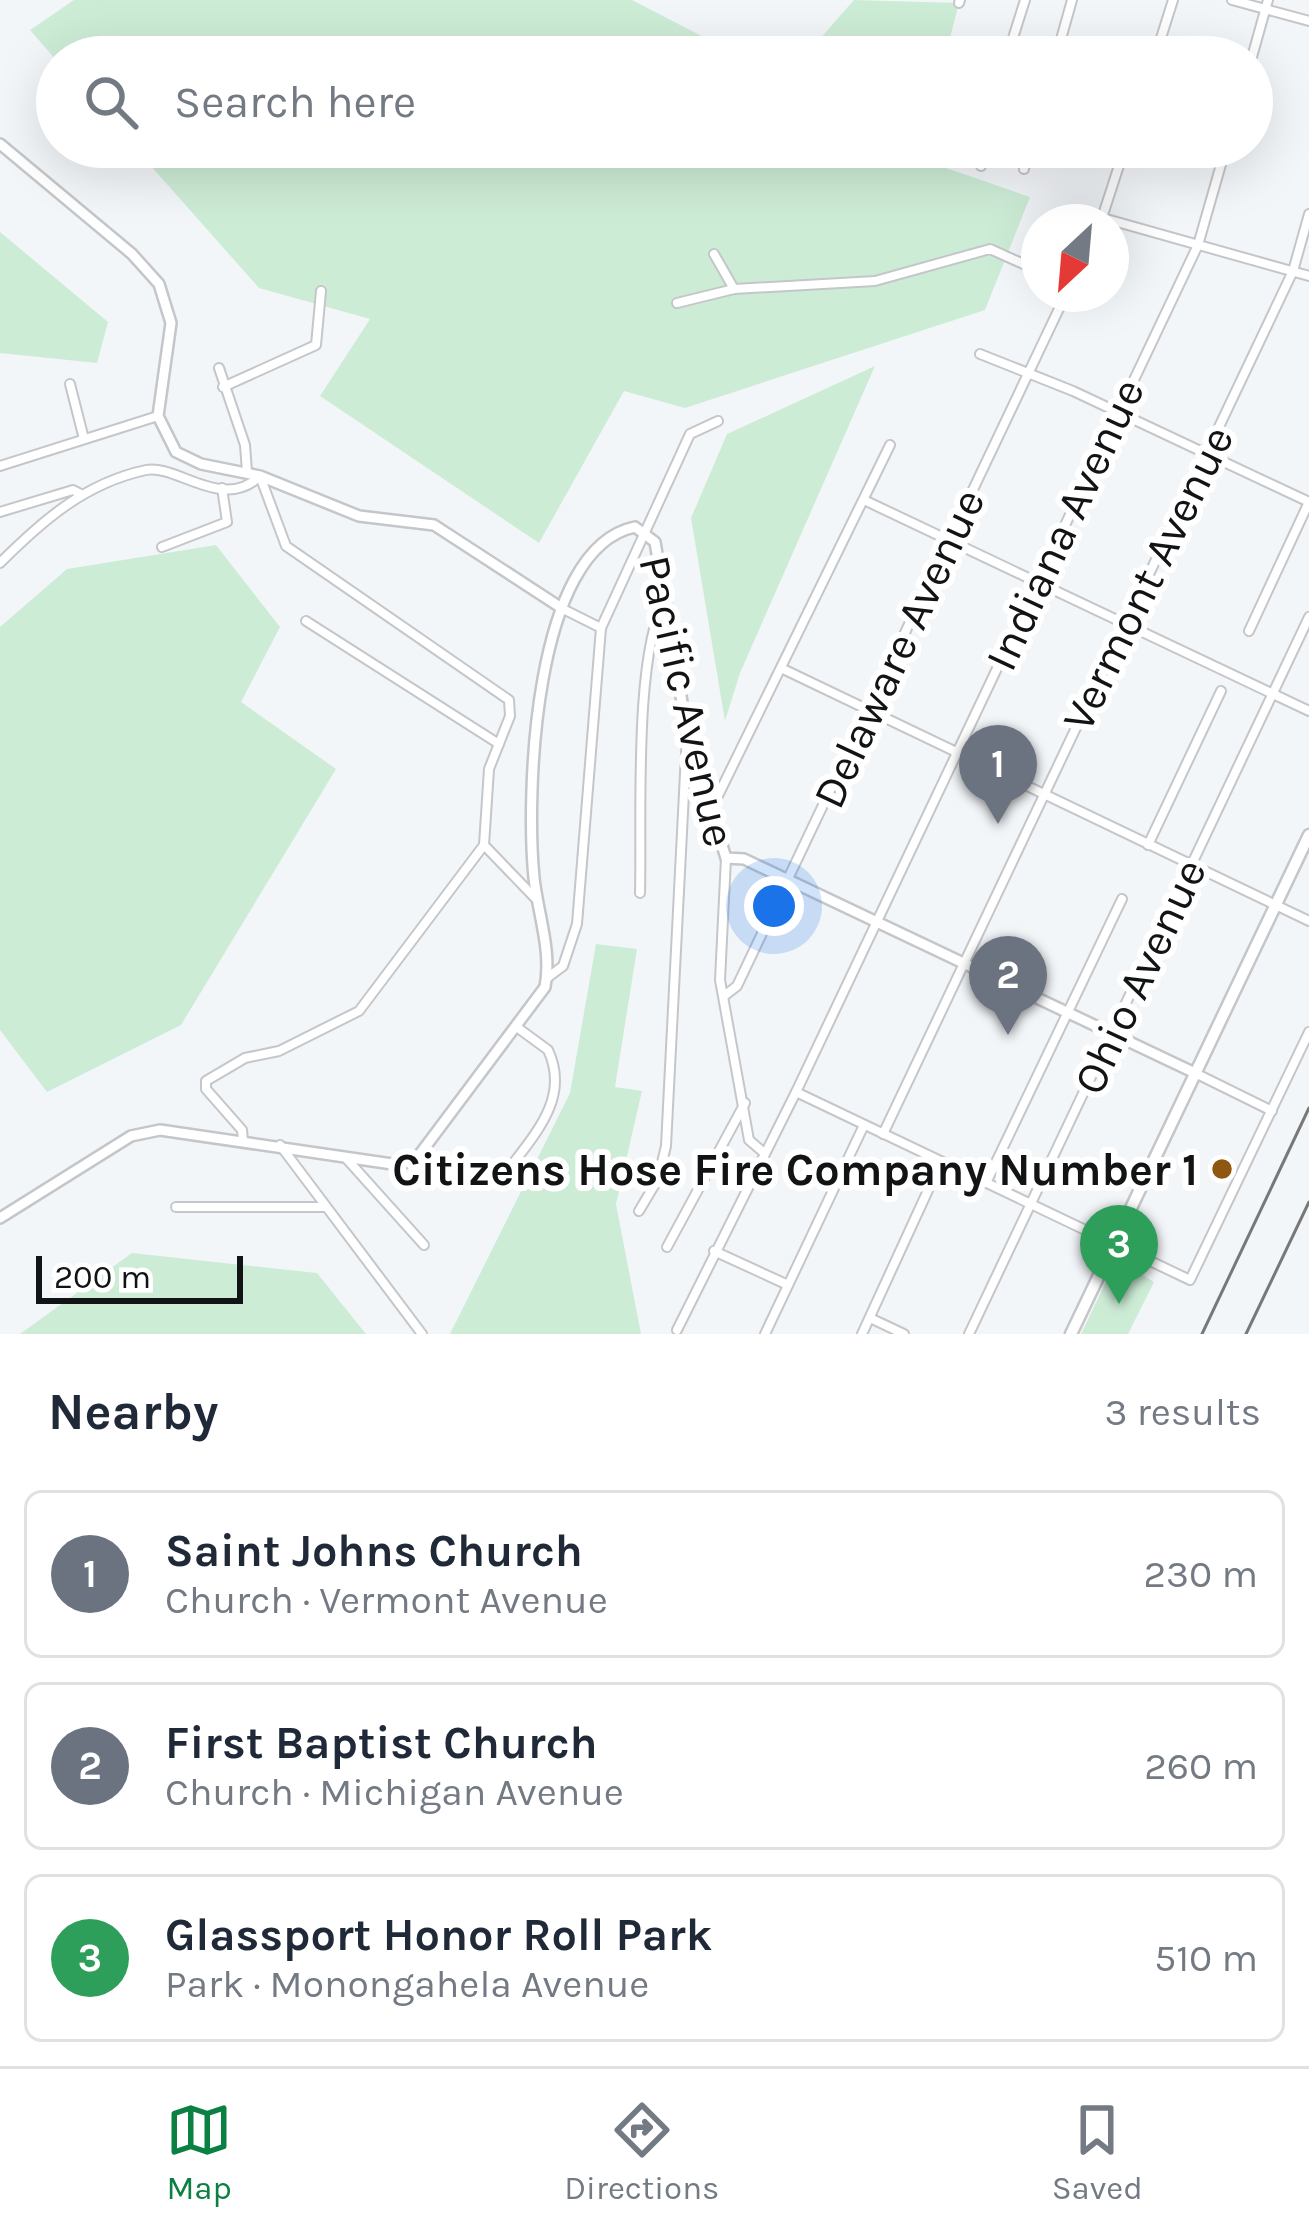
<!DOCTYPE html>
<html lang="en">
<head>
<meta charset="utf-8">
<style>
	:root { --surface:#fff; --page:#f2f2f3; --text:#1f2937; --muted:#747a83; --line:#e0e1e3; --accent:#0b8043 }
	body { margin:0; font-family:Karla,sans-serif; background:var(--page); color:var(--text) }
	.compass { position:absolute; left:1021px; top:204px; width:108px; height:108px; border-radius:50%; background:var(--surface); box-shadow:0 12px 48px #0002; rotate:206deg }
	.scale { position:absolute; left:36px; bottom:30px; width:207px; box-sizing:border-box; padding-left:12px; border:6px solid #121314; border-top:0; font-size:33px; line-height:42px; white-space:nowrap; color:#121314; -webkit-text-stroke:9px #fff; paint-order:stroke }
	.you { position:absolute; left:774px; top:906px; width:42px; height:42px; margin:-30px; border:9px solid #fff; border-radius:50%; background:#1a73e8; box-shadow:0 0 0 18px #1a73e833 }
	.badge { display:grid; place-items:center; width:78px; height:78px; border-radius:50%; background:var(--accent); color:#fff; font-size:39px; font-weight:700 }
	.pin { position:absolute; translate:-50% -99px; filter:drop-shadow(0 3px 6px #0008) }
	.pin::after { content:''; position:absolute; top:63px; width:42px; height:36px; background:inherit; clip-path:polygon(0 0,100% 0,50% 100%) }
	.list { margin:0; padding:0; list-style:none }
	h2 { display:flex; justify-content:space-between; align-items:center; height:156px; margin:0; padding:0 48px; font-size:51px }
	h2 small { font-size:39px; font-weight:400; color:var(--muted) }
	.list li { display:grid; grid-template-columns:78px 1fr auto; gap:36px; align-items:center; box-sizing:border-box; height:168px; margin:0 24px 24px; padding:0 24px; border:3px solid var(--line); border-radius:18px }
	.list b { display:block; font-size:45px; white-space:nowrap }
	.list p { margin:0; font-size:39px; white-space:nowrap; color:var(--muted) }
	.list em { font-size:39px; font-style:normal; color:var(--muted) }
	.icon { flex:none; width:66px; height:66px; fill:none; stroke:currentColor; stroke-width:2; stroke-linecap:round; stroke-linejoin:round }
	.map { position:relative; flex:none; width:1309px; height:1334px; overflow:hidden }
	.search { position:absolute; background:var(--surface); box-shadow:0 12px 48px #0002; left:36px; right:36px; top:36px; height:132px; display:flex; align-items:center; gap:30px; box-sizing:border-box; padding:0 42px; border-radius:66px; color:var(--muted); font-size:45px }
	.sheet { height:732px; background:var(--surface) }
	nav { display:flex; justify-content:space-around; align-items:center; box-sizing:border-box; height:168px; border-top:3px solid var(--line); background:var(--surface); font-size:33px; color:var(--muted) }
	nav a { display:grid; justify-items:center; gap:6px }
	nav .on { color:var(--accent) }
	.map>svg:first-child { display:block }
	.green { fill:#cdecd6 }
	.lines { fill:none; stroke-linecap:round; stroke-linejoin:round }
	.minor-casing { stroke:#c4c6c9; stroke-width:12 }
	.tertiary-casing { stroke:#c4c6c9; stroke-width:14 }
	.secondary-casing { stroke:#c4c6c9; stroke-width:15 }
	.minor { stroke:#fff; stroke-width:8 }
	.tertiary { stroke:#fff; stroke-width:9 }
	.secondary { stroke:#fff; stroke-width:10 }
	.rail { stroke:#76787a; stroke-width:3 }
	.poi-dot { fill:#905710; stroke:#fff; stroke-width:4.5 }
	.labels { text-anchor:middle; stroke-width:12; stroke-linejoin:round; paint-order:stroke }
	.street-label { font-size:45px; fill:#121314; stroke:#fff }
	.poi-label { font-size:45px; font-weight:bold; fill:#121314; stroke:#fff; text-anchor:end }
</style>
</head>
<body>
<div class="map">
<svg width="1309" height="1334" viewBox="0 0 1309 1334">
	<rect width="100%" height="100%" fill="#f3f6f9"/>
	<!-- green -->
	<g class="green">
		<path d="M74,0H632L742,57L57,61L30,30Z"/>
		<path d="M854,0L959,3L945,57H804Z"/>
		<path d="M134,147H923L920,159L1030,197L985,310L685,408L624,391L539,543L320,396L370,319L259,288Z"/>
		<path d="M0,232L108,322L97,363L0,353Z"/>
		<path d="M875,366L740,673L725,721L691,518L727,434Z"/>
		<path d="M216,545L280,627L241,702L336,769L181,1025L47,1092L0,1030V627L67,569Z"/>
		<path d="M596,944L637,949L615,1087L642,1091L616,1204L641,1334H450L570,1093Z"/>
		<path d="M132,1253L317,1273L366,1334H20Z"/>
		<path d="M1130,1267L1154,1282L1128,1334H1081L1112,1269L1121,1279Z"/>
	</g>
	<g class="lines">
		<defs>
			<g id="minor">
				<path d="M1232,0L1309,21"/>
				<path d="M959,3L960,0"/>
				<path d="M1007,57L1025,0"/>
				<path d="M1056,57L1072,0"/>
				<path d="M1155,57L1173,0"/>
				<path d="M1252,57L1268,0"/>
				<path d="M1013,147L1029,152"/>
				<path d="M981,166L986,147"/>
				<path d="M1024,169L1030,147"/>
				<path d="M1085,213L1309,276"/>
				<path d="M1101,221L1125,147"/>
				<path d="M714,254L734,289"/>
				<path d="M677,303L734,289L875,281L990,249L1039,271"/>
				<path d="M980,354L1073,391L1309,502"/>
				<path d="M219,368L245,445L247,472"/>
				<path d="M70,384L84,439"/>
				<path d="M223,387L316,345L321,291"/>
				<path d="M0,466L158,416"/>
				<path d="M864,500L1309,711"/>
				<path d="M0,512L73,490L81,494"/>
				<path d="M162,547L227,522L222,488"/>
				<path d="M0,563C42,521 85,483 146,470C177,464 223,512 260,476L286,546L509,700L510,716L489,769L484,845L537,900"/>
				<path d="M563,609L601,628"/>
				<path d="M306,621L499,744"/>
				<path d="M1249,631L1309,502"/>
				<path d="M783,669L1309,921"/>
				<path d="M710,812L890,445"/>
				<path d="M1148,845L1221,691"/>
				<path d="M726,858L720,980L749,1140L763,1152"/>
				<path d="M640,893C642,824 633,652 666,598"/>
				<path d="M547,978L563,966L577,924L601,628L690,434L718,421"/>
				<path d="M724,996L737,986L1066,294"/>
				<path d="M1195,1073L1272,1111"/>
				<path d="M796,1092L1198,245L1226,147"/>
				<path d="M883,1134L1293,271L1309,214"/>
				<path d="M243,1140L242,1130L206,1089V1081L245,1058L279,1051L359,1011L484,845"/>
				<path d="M280,1145L422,1334"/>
				<path d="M345,1157L424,1245"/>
				<path d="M505,1174C533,1136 571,1099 548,1050L518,1028"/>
				<path d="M986,1183L1122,899"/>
				<path d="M176,1207H323"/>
				<path d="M639,1211L658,1179L666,1146L687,734"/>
				<path d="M667,1247L745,1103"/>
				<path d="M714,1251L788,1285"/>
				<path d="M870,1318L904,1334"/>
				<path d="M677,1330L796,1092L1190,1280L1309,1032"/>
				<path d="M765,1334L864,1125"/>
				<path d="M862,1334L941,1162"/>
				<path d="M969,1334L1309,617"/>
			</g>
			<g id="tertiary">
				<path d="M0,144L132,254L159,284L171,323L158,416L176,452L201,464L260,476L359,516L434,525L563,609"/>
				<path d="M0,1218L131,1136L160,1130L399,1165L417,1158L545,987C552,951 538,914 534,878C526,796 532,548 635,527L655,542L687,732L726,858L744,859L1195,1073"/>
			</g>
			<path id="secondary" d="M1071,1334L1309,835"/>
		</defs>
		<!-- minor casing -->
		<use href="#minor" class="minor-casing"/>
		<!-- tertiary casing -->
		<use href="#tertiary" class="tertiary-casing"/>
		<!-- secondary casing -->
		<use href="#secondary" class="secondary-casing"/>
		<!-- minor -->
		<use href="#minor" class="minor"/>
		<!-- tertiary -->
		<use href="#tertiary" class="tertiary"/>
		<!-- secondary -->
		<use href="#secondary" class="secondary"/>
		<!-- rail -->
		<g class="rail">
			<path d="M1202,1334L1309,1108"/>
			<path d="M1246,1334L1309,1202"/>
		</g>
	</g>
	<!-- markers -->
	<circle class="poi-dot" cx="1222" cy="1169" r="12"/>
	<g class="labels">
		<!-- street labels -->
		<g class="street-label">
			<text transform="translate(1064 524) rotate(-65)" y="16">Indiana Avenue</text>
			<text transform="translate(1147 578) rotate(-64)" y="16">Vermont Avenue</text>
			<text transform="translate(898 648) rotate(-65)" y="16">Delaware Avenue</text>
			<text transform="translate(688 701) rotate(77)" y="16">Pacific Avenue</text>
			<text transform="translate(1139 976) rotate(-65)" y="16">Ohio Avenue</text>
		</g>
		<!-- poi labels -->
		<g class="poi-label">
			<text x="1198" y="1185">Citizens Hose Fire Company Number 1</text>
		</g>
	</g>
</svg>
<svg class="compass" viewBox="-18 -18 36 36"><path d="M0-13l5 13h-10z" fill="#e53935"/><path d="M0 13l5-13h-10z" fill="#747a83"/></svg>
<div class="scale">200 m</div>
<div class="you"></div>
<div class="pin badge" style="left:998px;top:824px;background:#6b7280">1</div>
<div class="pin badge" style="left:1008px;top:1035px;background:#6b7280">2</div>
<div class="pin badge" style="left:1119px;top:1304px;background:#2e9e5b">3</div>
<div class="search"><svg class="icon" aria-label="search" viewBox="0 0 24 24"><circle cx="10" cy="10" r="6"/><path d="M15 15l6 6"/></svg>Search here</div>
</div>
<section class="sheet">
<h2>Nearby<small>3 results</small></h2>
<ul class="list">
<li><span class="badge" style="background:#6b7280">1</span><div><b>Saint Johns Church</b><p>Church · Vermont Avenue</p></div><em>230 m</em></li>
<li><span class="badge" style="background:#6b7280">2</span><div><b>First Baptist Church</b><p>Church · Michigan Avenue</p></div><em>260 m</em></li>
<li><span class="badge" style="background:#2e9e5b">3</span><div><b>Glassport Honor Roll Park</b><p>Park · Monongahela Avenue</p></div><em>510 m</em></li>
</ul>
</section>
<nav>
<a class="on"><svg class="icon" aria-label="map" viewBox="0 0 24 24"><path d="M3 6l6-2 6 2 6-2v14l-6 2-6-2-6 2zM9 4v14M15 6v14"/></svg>Map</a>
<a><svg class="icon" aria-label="directions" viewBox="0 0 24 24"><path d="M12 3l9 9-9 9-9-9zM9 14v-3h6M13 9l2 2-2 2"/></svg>Directions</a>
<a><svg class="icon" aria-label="saved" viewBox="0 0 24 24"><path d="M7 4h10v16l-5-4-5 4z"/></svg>Saved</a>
</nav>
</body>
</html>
